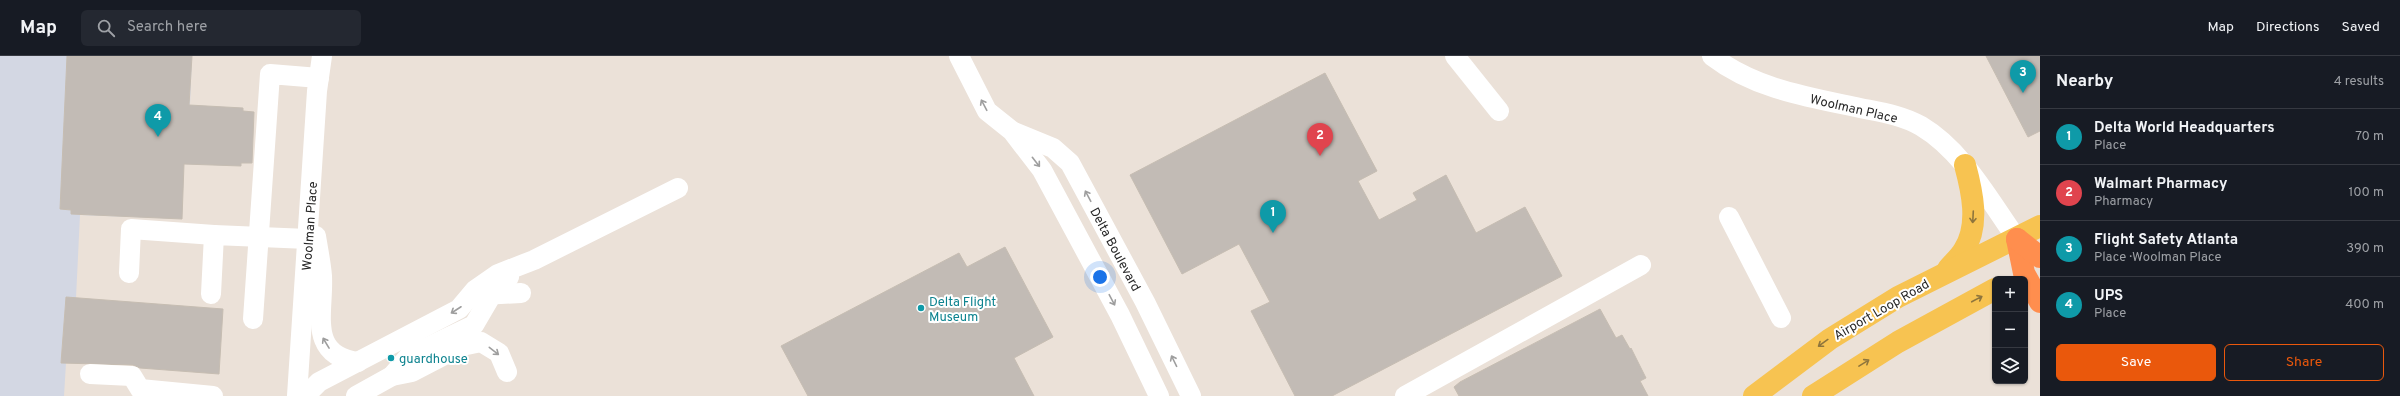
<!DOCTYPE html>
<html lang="en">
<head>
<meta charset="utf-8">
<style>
	:root { --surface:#171b24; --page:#242831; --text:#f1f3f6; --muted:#9ea1a6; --line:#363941; --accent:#ea580c }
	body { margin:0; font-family:Overpass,sans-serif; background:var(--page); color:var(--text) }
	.controls { position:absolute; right:12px; bottom:12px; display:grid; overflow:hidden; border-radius:6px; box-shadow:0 1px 3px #0004 }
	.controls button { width:36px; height:36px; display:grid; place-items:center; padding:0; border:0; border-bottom:1px solid var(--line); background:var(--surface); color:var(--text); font:20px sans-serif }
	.you { position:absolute; left:1100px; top:221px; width:14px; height:14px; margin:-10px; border:3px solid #fff; border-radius:50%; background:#1a73e8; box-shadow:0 0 0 6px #1a73e833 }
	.badge { display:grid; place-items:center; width:26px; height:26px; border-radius:50%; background:var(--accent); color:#fff; font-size:13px; font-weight:700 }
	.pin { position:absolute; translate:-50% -33px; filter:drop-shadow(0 1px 2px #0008) }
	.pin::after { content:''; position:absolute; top:21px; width:14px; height:12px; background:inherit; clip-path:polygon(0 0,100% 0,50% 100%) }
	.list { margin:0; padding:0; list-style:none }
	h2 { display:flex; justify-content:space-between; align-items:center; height:52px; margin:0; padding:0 16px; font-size:17px }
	h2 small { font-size:13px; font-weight:400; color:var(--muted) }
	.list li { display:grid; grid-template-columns:26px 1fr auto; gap:12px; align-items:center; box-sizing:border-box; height:56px; padding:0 16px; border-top:1px solid var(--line) }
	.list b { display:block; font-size:15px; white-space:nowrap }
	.list p { margin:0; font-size:13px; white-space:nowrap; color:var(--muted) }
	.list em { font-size:13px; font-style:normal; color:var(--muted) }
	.actions { display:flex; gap:8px; padding:12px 16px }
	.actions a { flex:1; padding:9px 0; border:1px solid var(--accent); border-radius:6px; text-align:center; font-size:14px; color:var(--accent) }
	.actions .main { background:var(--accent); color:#fff }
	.icon { flex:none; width:22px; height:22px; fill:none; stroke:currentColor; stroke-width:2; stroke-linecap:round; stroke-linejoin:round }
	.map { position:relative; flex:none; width:2040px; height:340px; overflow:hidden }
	header { display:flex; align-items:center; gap:24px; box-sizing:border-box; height:56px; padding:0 20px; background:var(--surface); border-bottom:1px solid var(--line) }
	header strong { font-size:19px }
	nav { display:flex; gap:22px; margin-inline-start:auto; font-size:14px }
	.search { width:280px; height:36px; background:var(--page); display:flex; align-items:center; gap:10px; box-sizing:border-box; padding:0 14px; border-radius:6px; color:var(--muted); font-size:15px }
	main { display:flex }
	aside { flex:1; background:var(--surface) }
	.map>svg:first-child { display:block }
	.airport { fill:#d3d7e3 }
	.building { fill:#c2bbb5; stroke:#c6bdb2 }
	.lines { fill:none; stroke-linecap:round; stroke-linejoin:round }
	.minor { stroke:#fff; stroke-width:20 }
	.major { stroke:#f7c351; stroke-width:22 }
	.highway { stroke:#ff8e4e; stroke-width:22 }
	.oneway { stroke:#9e9e9e }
	.oneway2 { stroke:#8f753c }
	.culture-dot { fill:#0f9aa8; stroke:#fff; stroke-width:1.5 }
	.labels { text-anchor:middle; stroke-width:4; stroke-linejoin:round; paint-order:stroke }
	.street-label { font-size:13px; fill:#272727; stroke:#fff }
	.culture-label { font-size:13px; fill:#0d838f; stroke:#fff; text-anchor:start }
</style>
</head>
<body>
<header>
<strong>Map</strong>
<div class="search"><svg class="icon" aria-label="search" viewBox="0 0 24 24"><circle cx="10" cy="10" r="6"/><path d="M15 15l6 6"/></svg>Search here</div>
<nav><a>Map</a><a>Directions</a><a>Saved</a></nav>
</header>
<main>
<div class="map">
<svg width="2040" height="340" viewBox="0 0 2040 340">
	<rect width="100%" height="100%" fill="#ebe1d8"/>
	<!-- airport -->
	<path class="airport" d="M0,0H192L190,49L243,52V55L254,56L252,107H241V110L184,108L182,163L80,159L76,242H66L61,306L66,307L64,340H0Z"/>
	<!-- building -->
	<g class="building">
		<path d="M67,0H192L189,49L243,52V55L254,56L252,107H241V110L184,108L182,163L71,158V154L60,153Z"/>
		<path d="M1986,0H2040V75L2028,81Z"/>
		<path d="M1325,17L1377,115L1358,125L1379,164L1417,144L1413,137L1446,119L1476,177L1525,151L1562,220L1332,340H1295L1251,255L1270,246L1239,188L1182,218L1130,119Z"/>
		<path d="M1005,191L1053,281L1014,302L1034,340H808L781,290L959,197L967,211Z"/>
		<path d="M66,241L223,253L219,318L140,312L133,309L61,307Z"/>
		<path d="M1600,253L1616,282L1622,279L1630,293L1631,292L1646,322L1640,325L1648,340H1459L1454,331L1460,326Z"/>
	</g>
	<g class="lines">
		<!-- minor -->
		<g class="minor">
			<path d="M959,0L987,55L1012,75L1042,114L1120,259L1159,340"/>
			<path d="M1455,0L1499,55"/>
			<path d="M1712,0C1755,33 1808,41 1860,52C1880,56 1902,59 1921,70C1963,95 1989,144 2017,183"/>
			<path d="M1014,76L1053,92L1070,107L1145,246L1191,340"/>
			<path d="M1729,161L1781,262"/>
			<path d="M316,180C318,193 321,207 322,220C324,256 307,299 358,306"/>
			<path d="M129,217L131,173L214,179"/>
			<path d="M211,238L214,179L308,183"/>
			<path d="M482,239L521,237"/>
			<path d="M253,263L270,18L319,22"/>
			<path d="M90,318L132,320L140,333L213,340"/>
			<path d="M392,320L409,300L474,269L498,228L509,221"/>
			<path d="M297,340L317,35L322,0"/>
			<path d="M305,340L319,326L459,253L475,234L498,218L534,204L678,132"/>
			<path d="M356,340L392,320L412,316L462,290L481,286L499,297L507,316"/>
			<path d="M1405,340L1641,209"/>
		</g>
		<!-- major -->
		<g class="major">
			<path d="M1948,213C1953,207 1960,201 1964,194C1980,169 1972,135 1965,109"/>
			<path d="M1754,340L1830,283L1898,241L2040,170"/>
			<path d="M1813,340L1898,286L1995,233"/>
		</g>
		<!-- highway -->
		<g class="highway">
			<path d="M2017,183L2024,217L2040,246"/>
			<path d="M2017,183L2040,201"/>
		</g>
	</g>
	<!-- one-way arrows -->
	<defs><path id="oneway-shaft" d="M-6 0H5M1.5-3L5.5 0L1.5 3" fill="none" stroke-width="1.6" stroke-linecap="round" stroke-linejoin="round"/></defs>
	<g class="oneway">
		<use href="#oneway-shaft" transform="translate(984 49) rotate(-118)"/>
		<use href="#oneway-shaft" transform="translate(1036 106) rotate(52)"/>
		<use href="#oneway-shaft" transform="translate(1088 140) rotate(-118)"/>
		<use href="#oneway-shaft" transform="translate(1112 244) rotate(62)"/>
		<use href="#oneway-shaft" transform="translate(456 254) rotate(147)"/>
		<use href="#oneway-shaft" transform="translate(326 287) rotate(-121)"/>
		<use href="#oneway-shaft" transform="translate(494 295) rotate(38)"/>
		<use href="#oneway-shaft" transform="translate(1174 305) rotate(-116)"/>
	</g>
	<g class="oneway2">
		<use href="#oneway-shaft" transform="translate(1973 161) rotate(93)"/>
		<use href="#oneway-shaft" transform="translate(1977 243) rotate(-28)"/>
		<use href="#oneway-shaft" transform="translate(1823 287) rotate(144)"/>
		<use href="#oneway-shaft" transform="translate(1864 307) rotate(-32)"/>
	</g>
	<!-- markers -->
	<g class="culture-dot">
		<circle cx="921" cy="252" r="4"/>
		<circle cx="391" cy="302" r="4"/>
	</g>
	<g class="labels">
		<!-- street labels -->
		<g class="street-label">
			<text transform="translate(1854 52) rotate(13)" y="5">Woolman Place</text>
			<text transform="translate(309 170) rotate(-86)" y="5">Woolman Place</text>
			<text transform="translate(1116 193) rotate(62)" y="5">Delta Boulevard</text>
			<text transform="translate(1881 253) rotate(-30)" y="5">Airport Loop Road</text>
		</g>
		<!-- culture labels -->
		<g class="culture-label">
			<text x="929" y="250">Delta Flight<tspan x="929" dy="15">Museum</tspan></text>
			<text x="399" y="307">guardhouse</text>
		</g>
	</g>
</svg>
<div class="controls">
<button>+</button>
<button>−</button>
<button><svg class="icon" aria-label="layers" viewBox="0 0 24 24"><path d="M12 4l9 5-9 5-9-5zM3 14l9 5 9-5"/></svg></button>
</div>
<div class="you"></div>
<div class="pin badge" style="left:1273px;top:177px;background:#0f9aa8">1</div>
<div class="pin badge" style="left:1320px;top:100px;background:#e0444e">2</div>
<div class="pin badge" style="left:2023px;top:37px;background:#0f9aa8">3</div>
<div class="pin badge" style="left:158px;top:81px;background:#0f9aa8">4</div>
</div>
<aside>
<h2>Nearby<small>4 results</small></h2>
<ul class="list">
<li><span class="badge" style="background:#0f9aa8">1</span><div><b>Delta World Headquarters</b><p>Place</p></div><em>70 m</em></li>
<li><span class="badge" style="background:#e0444e">2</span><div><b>Walmart Pharmacy</b><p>Pharmacy</p></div><em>100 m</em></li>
<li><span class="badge" style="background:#0f9aa8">3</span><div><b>Flight Safety Atlanta</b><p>Place · Woolman Place</p></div><em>390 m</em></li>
<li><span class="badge" style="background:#0f9aa8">4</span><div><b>UPS</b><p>Place</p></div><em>400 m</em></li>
</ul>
<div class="actions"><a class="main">Save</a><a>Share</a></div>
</aside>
</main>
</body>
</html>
